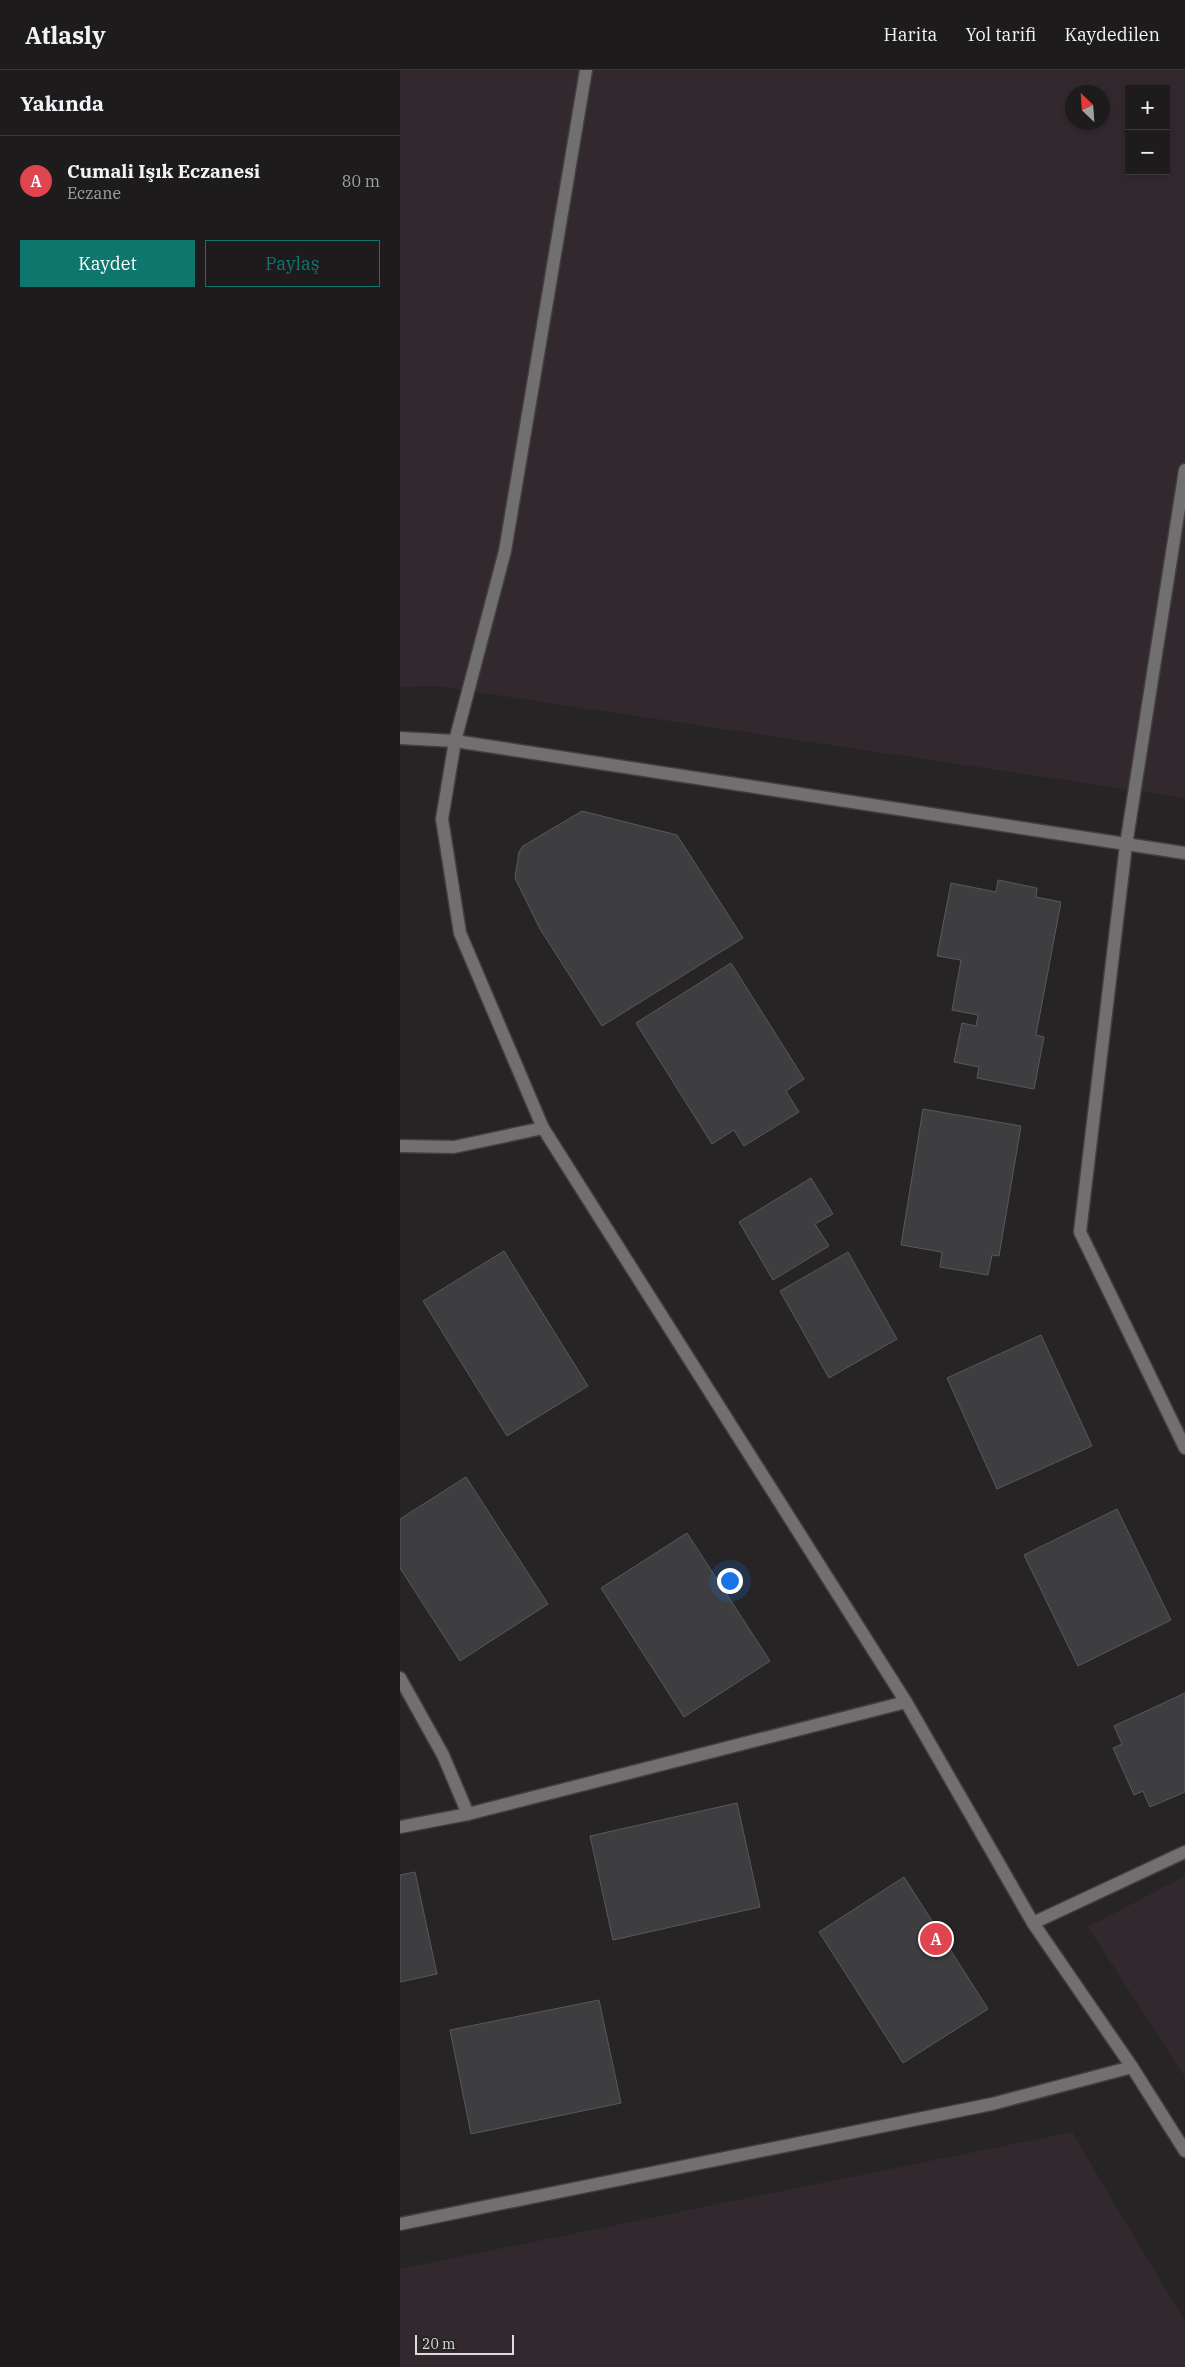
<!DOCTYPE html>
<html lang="tr">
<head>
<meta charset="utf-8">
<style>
	:root { --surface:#1d1b1c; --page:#2a2829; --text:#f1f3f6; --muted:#a0a1a3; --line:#3b393b; --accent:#0f766e }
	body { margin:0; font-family:"IBM Plex Serif",serif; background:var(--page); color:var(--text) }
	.controls { position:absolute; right:15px; top:15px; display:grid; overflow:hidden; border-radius:0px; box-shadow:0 2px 8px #0003 }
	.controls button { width:45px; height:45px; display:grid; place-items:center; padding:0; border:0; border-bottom:1px solid var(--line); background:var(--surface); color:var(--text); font:25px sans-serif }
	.compass { position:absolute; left:665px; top:15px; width:45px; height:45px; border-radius:50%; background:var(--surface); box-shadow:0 2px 8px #0003; rotate:335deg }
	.scale { position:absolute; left:15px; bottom:12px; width:99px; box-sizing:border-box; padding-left:5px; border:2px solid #dddbdc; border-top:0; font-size:14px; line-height:18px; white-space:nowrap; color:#dddbdc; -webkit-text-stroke:4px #272426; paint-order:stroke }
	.you { position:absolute; left:329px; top:1510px; width:18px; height:18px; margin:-12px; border:4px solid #fff; border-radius:50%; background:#1a73e8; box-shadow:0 0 0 8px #1a73e833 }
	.badge { display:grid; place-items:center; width:32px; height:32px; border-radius:50%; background:var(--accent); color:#fff; font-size:16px; font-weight:700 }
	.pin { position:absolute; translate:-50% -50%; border:2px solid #fff; box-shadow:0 1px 5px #0006 }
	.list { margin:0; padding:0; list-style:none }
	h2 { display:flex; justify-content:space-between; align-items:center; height:65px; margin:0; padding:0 20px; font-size:21px }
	h2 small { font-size:16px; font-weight:400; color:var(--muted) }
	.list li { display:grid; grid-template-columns:32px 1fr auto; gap:15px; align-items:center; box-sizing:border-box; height:90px; padding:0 20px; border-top:1px solid var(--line) }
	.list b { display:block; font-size:19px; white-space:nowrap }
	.list p { margin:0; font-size:16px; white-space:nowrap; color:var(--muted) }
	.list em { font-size:16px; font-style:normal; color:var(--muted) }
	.actions { display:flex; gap:10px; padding:15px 20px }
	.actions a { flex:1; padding:11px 0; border:1px solid var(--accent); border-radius:0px; text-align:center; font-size:18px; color:var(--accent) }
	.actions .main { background:var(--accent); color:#fff }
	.map { position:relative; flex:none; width:785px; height:2297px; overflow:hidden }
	header { display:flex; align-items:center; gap:30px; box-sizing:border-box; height:70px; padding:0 25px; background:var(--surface); border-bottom:1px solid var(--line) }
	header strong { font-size:24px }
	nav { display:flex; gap:28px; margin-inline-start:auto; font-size:18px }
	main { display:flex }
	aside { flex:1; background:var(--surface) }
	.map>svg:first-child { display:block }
	.built { fill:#32292f; fill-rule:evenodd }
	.building { fill:#3e3d3f; stroke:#5a585b }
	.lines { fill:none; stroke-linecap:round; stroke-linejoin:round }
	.minor-casing { stroke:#413f40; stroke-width:15 }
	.minor { stroke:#726f71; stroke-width:12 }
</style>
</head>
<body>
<header>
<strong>Atlasly</strong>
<nav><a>Harita</a><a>Yol tarifi</a><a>Kaydedilen</a></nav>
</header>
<main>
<aside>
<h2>Yakında<small></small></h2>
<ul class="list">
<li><span class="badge" style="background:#e0444e">A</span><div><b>Cumali Işık Eczanesi</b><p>Eczane</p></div><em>80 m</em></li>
</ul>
<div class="actions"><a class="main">Kaydet</a><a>Paylaş</a></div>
</aside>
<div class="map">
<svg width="785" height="2297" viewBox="0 0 785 2297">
	<rect width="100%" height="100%" fill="#272426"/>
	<!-- built -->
	<g class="built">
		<path d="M0,0H785V728L36,616L0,617ZM729,19H766V101H729ZM672,22H702V52H672Z"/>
		<path d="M785,1806V2007L688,1857Z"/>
		<path d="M672,2062L785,2252V2297H0V2199Z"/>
	</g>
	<!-- building -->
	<g class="building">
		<path d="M182,741L277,765L343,868L202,956L140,859L115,808L119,782L123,776Z"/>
		<path d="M598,810L637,818L636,827L661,832L636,965L644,967L634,1019L577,1008L579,997L554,992L562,953L576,956L578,945L552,940L561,890L537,886L551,813L596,822Z"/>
		<path d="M331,893L404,1009L386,1021L399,1042L344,1076L334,1060L312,1074L236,953Z"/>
		<path d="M523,1039L621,1056L599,1186L592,1185L588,1205L540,1197L542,1182L501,1175Z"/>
		<path d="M411,1108L433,1144L415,1154L429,1176L373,1210L339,1152Z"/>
		<path d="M104,1181L188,1316L107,1366L23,1231Z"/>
		<path d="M448,1182L497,1269L429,1308L380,1221Z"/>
		<path d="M641,1265L692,1376L597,1419L547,1308Z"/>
		<path d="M66,1407L148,1534L60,1591L0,1498V1449Z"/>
		<path d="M717,1439L771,1550L678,1596L624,1485Z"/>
		<path d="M287,1463L370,1591L284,1647L201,1518Z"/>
		<path d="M785,1623V1722L750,1737L743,1721L734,1725L713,1678L722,1674L714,1656Z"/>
		<path d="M337,1733L360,1837L213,1870L190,1766Z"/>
		<path d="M15,1802L37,1904L0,1912V1805Z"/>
		<path d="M504,1807L588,1939L503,1993L419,1862Z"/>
		<path d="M199,1930L221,2033L71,2064L50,1960Z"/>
	</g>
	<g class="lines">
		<defs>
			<g id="minor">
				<path d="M186,0L105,481L55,671L42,749L60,863L143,1058L506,1632L633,1853L732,1997L785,2081"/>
				<path d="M785,400L726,775L680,1162L785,1378"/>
				<path d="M0,668L55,671L785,783"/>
				<path d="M0,1076L54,1077L143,1058"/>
				<path d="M0,1608L43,1685L68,1744"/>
				<path d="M0,1757L68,1744L506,1632"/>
				<path d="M633,1853L785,1782"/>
				<path d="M0,2154L592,2034L732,1997"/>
			</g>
		</defs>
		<!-- minor casing -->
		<use href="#minor" class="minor-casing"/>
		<!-- minor -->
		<use href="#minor" class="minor"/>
	</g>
</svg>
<div class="controls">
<button>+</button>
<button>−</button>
</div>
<svg class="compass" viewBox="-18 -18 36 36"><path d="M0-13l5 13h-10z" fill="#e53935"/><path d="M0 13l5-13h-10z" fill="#a0a1a3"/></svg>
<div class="scale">20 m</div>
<div class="you"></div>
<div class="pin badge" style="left:536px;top:1869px;background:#e0444e">A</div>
</div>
</main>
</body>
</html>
